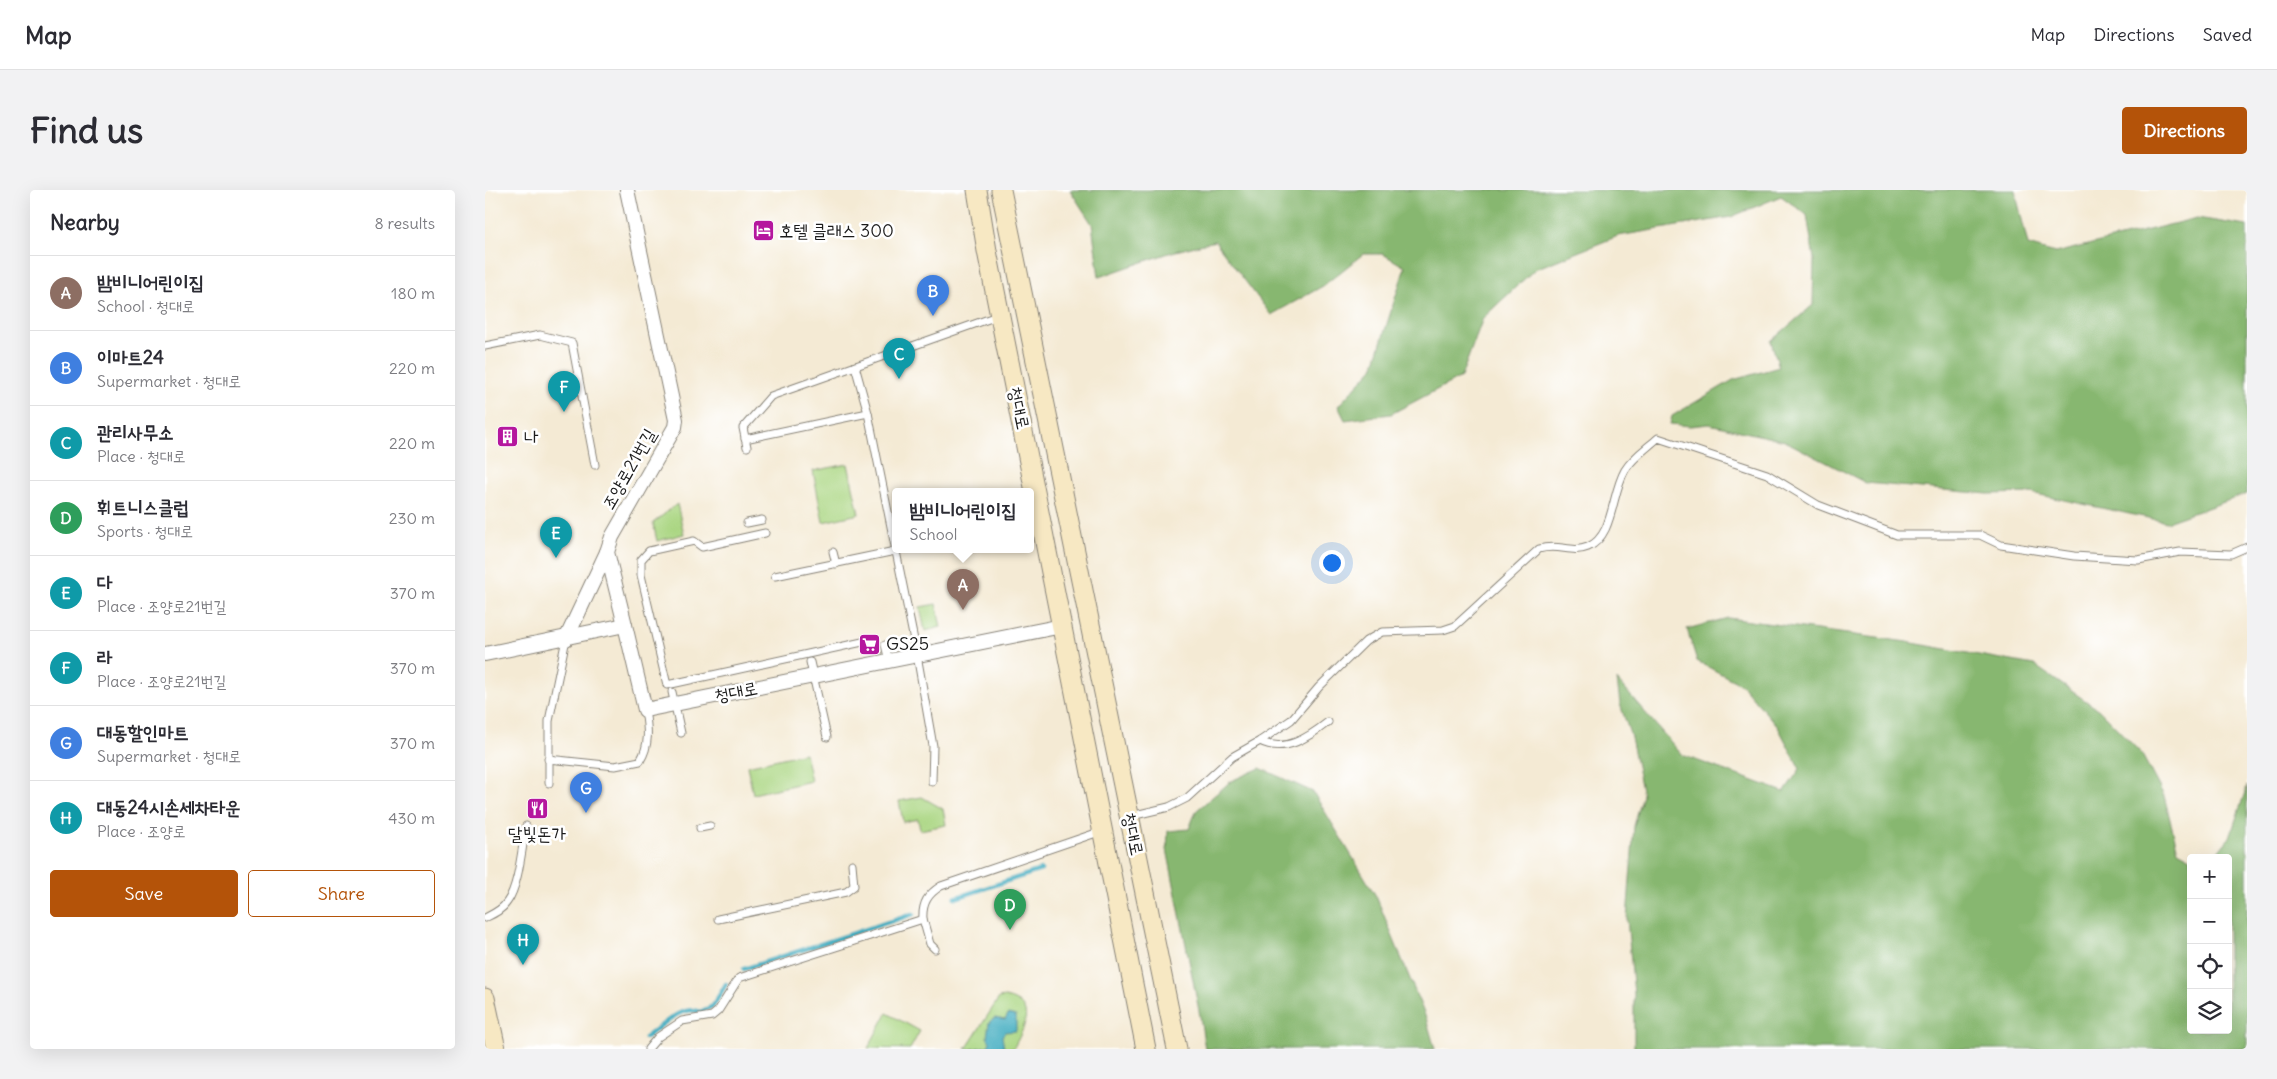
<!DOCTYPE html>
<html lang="en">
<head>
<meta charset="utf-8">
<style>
	:root { --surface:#fff; --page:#f2f2f3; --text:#2b2b33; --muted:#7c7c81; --line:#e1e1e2; --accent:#b45309 }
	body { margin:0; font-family:Delius,"Poor Story",sans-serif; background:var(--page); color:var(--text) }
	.controls { position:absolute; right:15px; bottom:15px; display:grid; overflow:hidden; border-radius:5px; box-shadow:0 5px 20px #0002 }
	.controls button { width:45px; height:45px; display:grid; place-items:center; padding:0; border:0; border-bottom:1px solid var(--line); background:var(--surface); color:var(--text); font:25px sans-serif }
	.you { position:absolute; left:846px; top:372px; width:18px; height:18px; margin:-12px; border:4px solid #fff; border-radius:50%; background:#1a73e8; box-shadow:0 0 0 8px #1a73e833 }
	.badge { display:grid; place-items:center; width:32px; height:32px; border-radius:50%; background:var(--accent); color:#fff; font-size:16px; font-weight:700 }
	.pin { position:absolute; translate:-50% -41px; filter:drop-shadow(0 1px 2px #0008) }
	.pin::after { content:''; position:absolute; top:26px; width:18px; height:15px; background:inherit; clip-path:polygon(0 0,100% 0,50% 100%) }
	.popup { position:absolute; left:407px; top:298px; width:142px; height:65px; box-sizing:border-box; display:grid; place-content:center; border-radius:5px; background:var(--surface); filter:drop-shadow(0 1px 4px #0005); font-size:16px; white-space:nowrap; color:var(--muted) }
	.popup b { font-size:19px; color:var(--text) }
	.popup::after { content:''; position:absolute; left:50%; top:100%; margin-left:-10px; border:10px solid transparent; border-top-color:var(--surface) }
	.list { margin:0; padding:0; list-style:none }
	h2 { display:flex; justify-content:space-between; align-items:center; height:65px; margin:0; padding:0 20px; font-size:21px }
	h2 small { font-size:16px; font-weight:400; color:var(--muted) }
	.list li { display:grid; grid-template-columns:32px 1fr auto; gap:15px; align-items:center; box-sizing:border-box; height:75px; padding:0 20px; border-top:1px solid var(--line) }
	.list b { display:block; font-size:19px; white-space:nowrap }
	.list p { margin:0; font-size:16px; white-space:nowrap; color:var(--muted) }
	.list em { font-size:16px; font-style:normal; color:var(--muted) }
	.actions { display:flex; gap:10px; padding:15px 20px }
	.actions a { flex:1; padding:11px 0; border:1px solid var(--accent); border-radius:5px; text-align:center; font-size:18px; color:var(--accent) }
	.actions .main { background:var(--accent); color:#fff }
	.icon { flex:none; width:28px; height:28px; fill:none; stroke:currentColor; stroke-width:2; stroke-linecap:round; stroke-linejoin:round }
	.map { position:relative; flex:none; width:1762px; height:859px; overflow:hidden; border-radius:5px }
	header { display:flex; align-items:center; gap:30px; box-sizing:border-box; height:70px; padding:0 25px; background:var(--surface); border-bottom:1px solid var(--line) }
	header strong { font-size:24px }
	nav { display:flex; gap:28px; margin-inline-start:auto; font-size:18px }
	.intro { display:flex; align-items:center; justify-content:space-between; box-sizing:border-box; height:120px; padding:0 30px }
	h1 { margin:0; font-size:35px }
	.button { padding:12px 22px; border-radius:5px; background:var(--accent); color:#fff; font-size:18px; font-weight:700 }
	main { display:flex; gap:30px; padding:0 30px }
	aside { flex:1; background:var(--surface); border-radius:5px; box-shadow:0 5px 20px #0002 }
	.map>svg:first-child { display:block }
	.green { fill:#aad682; stroke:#63794f }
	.forest { fill:#87b770; stroke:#526a46 }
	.water { fill:#41acc0; stroke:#2e646e }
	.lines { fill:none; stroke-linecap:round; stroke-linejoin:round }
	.stream { stroke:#41acc0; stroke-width:4.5 }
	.lane-casing { stroke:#888378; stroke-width:9 }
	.street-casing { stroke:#888378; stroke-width:16 }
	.secondary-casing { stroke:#888378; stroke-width:21 }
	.lane { stroke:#fff; stroke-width:7 }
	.street { stroke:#fff; stroke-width:14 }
	.secondary { stroke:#f7e8c3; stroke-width:19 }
	.labels { text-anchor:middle; stroke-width:5; stroke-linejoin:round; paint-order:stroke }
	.poi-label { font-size:18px; fill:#1c1c1c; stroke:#fff; text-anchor:start }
	.street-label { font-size:18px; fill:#1c1c1c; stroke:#fff }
</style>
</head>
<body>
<header>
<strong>Map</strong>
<nav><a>Map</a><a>Directions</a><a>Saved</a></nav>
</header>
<div class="intro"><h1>Find us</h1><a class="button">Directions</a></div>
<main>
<aside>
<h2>Nearby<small>8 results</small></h2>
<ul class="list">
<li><span class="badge" style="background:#8d6e63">A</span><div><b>밤비니어린이집</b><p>School · 청대로</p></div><em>180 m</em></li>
<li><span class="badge" style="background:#3f7fe0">B</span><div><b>이마트24</b><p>Supermarket · 청대로</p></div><em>220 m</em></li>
<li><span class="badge" style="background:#0f9aa8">C</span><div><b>관리사무소</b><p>Place · 청대로</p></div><em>220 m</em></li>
<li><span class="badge" style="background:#2e9e5b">D</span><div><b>휘트니스클럽</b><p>Sports · 청대로</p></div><em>230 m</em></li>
<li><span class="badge" style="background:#0f9aa8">E</span><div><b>다</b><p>Place · 조양로21번길</p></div><em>370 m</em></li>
<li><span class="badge" style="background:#0f9aa8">F</span><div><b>라</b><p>Place · 조양로21번길</p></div><em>370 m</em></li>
<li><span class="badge" style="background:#3f7fe0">G</span><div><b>대동할인마트</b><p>Supermarket · 청대로</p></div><em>370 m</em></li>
<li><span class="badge" style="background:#0f9aa8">H</span><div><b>대동24시손세차타운</b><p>Place · 조양로</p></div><em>430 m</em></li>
</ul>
<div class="actions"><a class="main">Save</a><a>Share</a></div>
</aside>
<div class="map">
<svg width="1762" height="859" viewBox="0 0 1762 859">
	<rect width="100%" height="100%" fill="#fff"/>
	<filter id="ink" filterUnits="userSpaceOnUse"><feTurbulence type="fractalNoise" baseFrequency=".02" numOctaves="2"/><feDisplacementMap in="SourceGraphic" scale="10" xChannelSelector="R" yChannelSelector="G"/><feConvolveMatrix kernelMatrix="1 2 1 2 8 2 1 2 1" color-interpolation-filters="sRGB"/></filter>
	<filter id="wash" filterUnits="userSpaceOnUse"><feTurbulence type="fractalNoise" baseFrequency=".0096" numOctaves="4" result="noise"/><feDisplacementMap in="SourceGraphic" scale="20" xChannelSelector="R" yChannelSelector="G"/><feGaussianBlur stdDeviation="1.12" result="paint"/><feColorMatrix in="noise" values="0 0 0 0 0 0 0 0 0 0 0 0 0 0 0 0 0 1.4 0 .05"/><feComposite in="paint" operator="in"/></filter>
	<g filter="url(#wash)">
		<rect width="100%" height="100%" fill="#f4ead4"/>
		<!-- green -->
		<g class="green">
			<path d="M363,274L374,324L338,332L328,281Z"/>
			<path d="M192,314L199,344L172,351L168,333Z"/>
			<path d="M451,414L456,437L440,441L435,417Z"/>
			<path d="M320,563L326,591L268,604L262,576Z"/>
			<path d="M437,607L458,619L461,635L435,640L433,629L418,632L414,611Z"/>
			<path d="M520,807C553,814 539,839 528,859H481L514,808Z"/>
			<path d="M402,823L435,841L425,859L383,858Z"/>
		</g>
		<!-- forest -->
		<g class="forest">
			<path d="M585,0H1530L1543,55L1570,63L1712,28L1762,36V304L1682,332L1546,303L1503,304L1381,293L1300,251L1224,234L1205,236L1185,234L1187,226L1248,190L1294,177L1286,151L1328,115L1329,69L1322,25L1296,6L1246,27L1133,46L1050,79L998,128L976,187L906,224L860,230L853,216L888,178L920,77L898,64H878L838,96L786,125L730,51L687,62L614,87L607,34Z"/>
			<path d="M1243,428L1422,452L1549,475L1614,520L1656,563L1679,606L1693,661L1706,668V840H1743V668H1728L1745,647L1762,596V859H1149V804L1142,729L1149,636L1158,605L1146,547L1135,514L1132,490L1197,565L1299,602L1315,579L1293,537L1257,495L1212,471L1202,439Z"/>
			<path d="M775,578L828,602L891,706L941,828L950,859H720L715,826L682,659L683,641L704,639L711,621L746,591Z"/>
		</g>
		<!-- water -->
		<path class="water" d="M523,824L531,826V841L520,842L517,846L519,858L488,859L503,856L505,852L502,847L504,832L510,828L520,830Z"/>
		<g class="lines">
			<!-- stream -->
			<g class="stream">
				<path d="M470,708L556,680"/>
				<path d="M259,779L428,724"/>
				<path d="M160,848C174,839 197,813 215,822L228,816L241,794"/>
			</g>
		</g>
	</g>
	<g filter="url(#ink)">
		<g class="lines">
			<defs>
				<g id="lane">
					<path d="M0,156L55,145L87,153L110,275"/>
					<path d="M370,176L383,223L432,465L448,556L447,592"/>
					<path d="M260,249L383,223"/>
					<path d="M262,257L258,238L286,206L515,125"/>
					<path d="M262,333L277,330"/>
					<path d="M280,343L217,357L209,351L164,361L156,370V385L182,495L382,451"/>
					<path d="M348,362L351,374"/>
					<path d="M290,386L410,361"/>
					<path d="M400,455L404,471"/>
					<path d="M325,472L342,547"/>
					<path d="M187,502L196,543"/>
					<path d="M775,551C799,564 824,547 843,532"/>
					<path d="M63,569L130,576L155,571C165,555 163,538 160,520"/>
					<path d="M64,593V531L81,449"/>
					<path d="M646,626L684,617L702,608L747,567L775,551L806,530L834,497L881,451L897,442L958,440L970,436L1054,359C1074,353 1086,364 1103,357C1129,346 1126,304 1140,280C1148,267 1162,258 1173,248L1282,284L1333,315L1412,345H1495L1516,355L1589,366L1653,370L1695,362L1746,364L1762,357"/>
					<path d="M215,638L225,636"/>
					<path d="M0,728C8,724 17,720 22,712C34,696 37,656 41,636"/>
					<path d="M233,729L361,702L369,696L367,674"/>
					<path d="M438,729L445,754L450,759"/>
					<path d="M163,859L173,847L197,831L227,826L233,821L254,788L438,729C437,713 443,704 456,696L617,641"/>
				</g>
				<g id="street">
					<path d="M140,435L160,520L577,436"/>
					<path d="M81,449L122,362"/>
					<path d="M0,464L140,435L122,362L127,347L190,237L191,230L142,0"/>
				</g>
				<g id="secondary">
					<path d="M492,0L502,61L661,859"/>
					<path d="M516,0L692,859"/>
					<path d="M0,808L11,859"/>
				</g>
			</defs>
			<!-- lane casing -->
			<use href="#lane" class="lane-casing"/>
			<!-- street casing -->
			<use href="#street" class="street-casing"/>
			<!-- secondary casing -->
			<use href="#secondary" class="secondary-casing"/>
			<!-- lane -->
			<use href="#lane" class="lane"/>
			<!-- street -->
			<use href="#street" class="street"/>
			<!-- secondary -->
			<use href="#secondary" class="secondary"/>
		</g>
	</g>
	<!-- icons -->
	<defs>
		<symbol id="hotel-square" viewBox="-11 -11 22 22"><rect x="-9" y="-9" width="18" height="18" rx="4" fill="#b5179e" stroke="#fff"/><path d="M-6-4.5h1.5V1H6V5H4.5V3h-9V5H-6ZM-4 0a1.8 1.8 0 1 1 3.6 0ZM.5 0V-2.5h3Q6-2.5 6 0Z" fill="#fff"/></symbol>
		<symbol id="building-square" viewBox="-11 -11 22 22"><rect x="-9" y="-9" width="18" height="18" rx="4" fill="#b5179e" stroke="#fff"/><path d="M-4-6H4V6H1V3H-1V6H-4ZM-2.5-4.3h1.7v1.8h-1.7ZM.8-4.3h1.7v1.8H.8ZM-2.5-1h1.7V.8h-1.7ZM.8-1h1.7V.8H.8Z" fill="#fff"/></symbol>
		<symbol id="supermarket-square" viewBox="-11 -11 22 22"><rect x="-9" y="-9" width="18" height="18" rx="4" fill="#b5179e" stroke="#fff"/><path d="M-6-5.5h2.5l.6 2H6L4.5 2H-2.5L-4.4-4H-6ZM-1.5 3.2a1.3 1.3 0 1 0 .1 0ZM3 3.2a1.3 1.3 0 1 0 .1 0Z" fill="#fff"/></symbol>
		<symbol id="restaurant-square" viewBox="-11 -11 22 22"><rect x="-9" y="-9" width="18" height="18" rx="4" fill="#b5179e" stroke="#fff"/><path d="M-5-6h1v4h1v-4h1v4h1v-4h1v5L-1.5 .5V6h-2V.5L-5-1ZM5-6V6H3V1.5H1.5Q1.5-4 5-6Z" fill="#fff"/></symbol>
	</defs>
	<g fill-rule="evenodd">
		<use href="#hotel-square" x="266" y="28" width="25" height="25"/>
		<use href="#building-square" x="10" y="234" width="25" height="25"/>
		<use href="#supermarket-square" x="372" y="442" width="25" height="25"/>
		<use href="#restaurant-square" x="40" y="606" width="25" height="25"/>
	</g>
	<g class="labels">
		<!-- poi labels -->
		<g class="poi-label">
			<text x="294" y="47">호텔 클래스 300</text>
			<text x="39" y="253">나</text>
			<text x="401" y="460">GS25</text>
			<text x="52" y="650" text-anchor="middle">달빛돈가</text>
		</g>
		<!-- street labels -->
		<g class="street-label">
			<text transform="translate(534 218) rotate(78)" y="6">청대로</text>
			<text transform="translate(144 279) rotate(-60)" y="6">조양로21번길</text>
			<text transform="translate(251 502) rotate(-11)" y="6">청대로</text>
			<text transform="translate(648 644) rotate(78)" y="6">청대로</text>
		</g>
	</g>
</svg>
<div class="controls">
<button>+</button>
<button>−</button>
<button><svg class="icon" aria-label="locate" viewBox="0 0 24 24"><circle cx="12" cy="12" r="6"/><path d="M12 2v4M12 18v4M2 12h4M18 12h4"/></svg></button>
<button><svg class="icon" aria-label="layers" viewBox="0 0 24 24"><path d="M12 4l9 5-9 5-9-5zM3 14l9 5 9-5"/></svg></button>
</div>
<div class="you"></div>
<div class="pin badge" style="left:478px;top:420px;background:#8d6e63">A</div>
<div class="popup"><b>밤비니어린이집</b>School</div>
<div class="pin badge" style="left:448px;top:126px;background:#3f7fe0">B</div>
<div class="pin badge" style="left:414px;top:189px;background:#0f9aa8">C</div>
<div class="pin badge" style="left:525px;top:740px;background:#2e9e5b">D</div>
<div class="pin badge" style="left:71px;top:368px;background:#0f9aa8">E</div>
<div class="pin badge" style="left:79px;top:222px;background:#0f9aa8">F</div>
<div class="pin badge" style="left:101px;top:623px;background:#3f7fe0">G</div>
<div class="pin badge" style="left:38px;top:775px;background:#0f9aa8">H</div>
</div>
</main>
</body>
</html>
